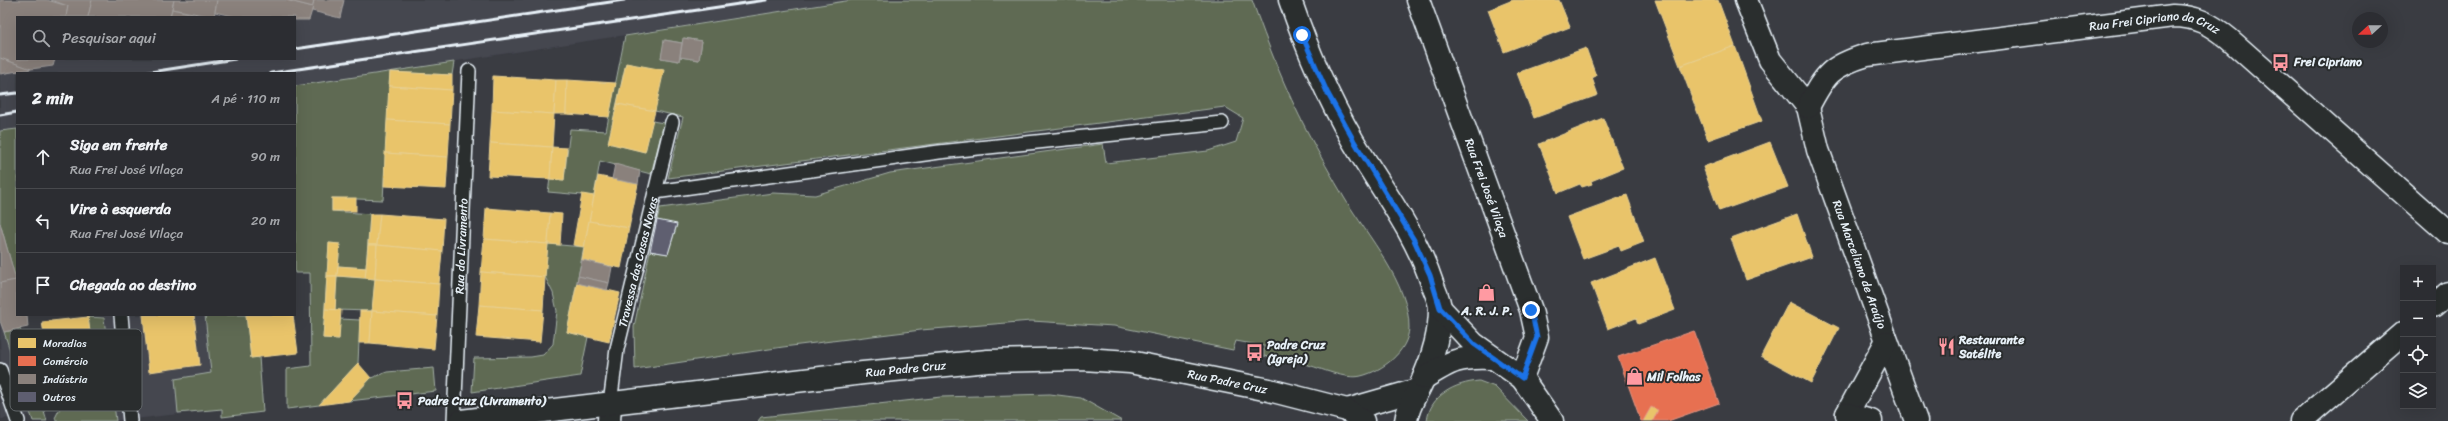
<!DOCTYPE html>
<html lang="pt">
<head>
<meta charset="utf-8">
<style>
	:root { --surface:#2c2d32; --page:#34353a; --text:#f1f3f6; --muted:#a6a8ac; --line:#48494d }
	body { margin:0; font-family:Sriracha,sans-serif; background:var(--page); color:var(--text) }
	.controls { position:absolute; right:12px; bottom:12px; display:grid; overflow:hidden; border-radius:0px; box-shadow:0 4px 16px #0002 }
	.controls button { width:36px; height:36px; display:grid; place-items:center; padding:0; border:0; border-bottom:1px solid var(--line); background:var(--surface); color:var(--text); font:20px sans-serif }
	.compass { position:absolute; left:2352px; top:12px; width:36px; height:36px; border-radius:50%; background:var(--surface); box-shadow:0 4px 16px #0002; rotate:249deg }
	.stop { position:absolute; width:12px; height:12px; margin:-9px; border:3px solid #1a73e8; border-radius:50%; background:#fff }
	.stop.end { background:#1a73e8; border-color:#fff; box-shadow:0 1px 4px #0008 }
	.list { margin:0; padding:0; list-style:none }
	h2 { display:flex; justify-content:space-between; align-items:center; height:52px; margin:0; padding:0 16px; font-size:17px }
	h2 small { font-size:13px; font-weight:400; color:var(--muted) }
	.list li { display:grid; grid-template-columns:26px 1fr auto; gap:12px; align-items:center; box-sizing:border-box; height:64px; padding:0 16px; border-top:1px solid var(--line) }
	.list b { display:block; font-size:15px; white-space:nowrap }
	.list p { margin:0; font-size:13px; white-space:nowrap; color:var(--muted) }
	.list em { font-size:13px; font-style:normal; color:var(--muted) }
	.icon { flex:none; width:22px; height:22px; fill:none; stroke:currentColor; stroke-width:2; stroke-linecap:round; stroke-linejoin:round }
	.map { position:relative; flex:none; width:2448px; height:421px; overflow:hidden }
	.search { position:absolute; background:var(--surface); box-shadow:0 4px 16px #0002; left:16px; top:16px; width:280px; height:44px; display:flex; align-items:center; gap:10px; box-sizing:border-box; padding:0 14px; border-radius:0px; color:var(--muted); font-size:15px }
	.panel { position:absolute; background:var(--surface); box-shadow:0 4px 16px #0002; left:16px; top:72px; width:280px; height:244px; border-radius:0px }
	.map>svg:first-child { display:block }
	.built { fill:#454650; fill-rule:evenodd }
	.green { fill:#5e6b52; stroke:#a3aea5; fill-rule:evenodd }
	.homes { fill:#e9c46a; stroke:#e9d295 }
	.shops { fill:#e76f51; stroke:#e79683 }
	.industry { fill:#8a817c; stroke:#a6a3a1 }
	.building { fill:#5e5e70; stroke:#e8f1f8 }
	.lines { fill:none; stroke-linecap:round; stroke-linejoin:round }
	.lane-casing { stroke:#e8f1f8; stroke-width:16 }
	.street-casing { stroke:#e8f1f8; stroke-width:25 }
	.secondary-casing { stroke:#e8f1f8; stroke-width:25 }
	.primary-casing { stroke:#e8f1f8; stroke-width:25 }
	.lane { stroke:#2a2d2e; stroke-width:13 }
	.street { stroke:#2a2d2e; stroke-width:22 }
	.secondary { stroke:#2a2d2e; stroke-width:22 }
	.primary { stroke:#2a2d2e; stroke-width:22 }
	.rail { stroke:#e8f1f8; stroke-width:3 }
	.route { stroke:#1a73e8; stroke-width:5 }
	.labels { text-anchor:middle; stroke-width:4; stroke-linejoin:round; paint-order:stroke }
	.street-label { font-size:12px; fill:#e8f1f8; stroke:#2a2d2e }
	.poi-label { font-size:12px; font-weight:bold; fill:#e8f1f8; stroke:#2a2d2e; text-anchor:start }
	.key { fill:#2a2d2e; stroke:#63686b; stroke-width:1 }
	.key-label { font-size:11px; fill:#e8f1f8 }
</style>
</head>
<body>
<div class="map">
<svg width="2448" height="421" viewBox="0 0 2448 421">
	<rect width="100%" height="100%" fill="#3a3c42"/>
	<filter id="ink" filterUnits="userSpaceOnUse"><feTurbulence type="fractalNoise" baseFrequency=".025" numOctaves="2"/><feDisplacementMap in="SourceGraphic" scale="8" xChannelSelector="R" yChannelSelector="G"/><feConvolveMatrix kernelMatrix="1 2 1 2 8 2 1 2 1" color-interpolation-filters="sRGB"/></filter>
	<g filter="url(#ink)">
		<!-- built -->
		<g class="built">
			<path d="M0,0H852L295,86V73H17V129L0,131ZM17,17H295V59H17Z"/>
			<path d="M104,315H221L223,409L116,421Z"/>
			<path d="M0,321L31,415L1,419Z"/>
		</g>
		<!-- green -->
		<g class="green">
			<path d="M852,0H1252C1268,45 1285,89 1307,131C1319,154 1332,177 1345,199C1367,235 1410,285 1409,328C1408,352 1382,371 1361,376C1346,380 1320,368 1305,364C1292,360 1278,359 1264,356V346L1236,341L1233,350L1114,326L1031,321L921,330L783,347L635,369L634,327L650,251L668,254L677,225L657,220L660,208L773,193L815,195L890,173L1103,144L1106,163L1208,151L1236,142L1243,118L1225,107L668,178L683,117L655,111L626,63L608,143L645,152L652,121L664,123L651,174L600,161L594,196L548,192L550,179L564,180L570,129L606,131L625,36ZM684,38L702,41L699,60L680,57L679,61L661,58L665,40L682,43Z"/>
			<path d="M454,62L452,75L390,72L383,200L332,198V211L370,214L366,268L338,266L340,244L329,243L323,338L339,339L340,319L360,320L358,363L319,405L287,409V369L311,366L310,273H295V86Z"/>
			<path d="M17,129V280H16L0,223V131Z"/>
			<path d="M548,244L584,247L567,332L588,337L580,376L472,392L474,358L531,357L543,355L553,344L557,311L553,293L545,277Z"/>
			<path d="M337,276L375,279L372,311L335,310Z"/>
			<path d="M205,315H246L251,358L259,357L263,412L222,417V409L178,413L175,379L211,373Z"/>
			<path d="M88,317L104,318L116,421H56L55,418L74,380L96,377Z"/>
			<path d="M20,329L47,421H33L4,332Z"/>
			<path d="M434,368L436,391L349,401L371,378L387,372Z"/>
			<path d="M1479,381L1495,387L1528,421H1427C1430,395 1455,383 1479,381Z"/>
			<path d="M1050,394L1081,398L1122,421H758L761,417L941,397Z"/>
		</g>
		<!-- homes -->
		<g class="homes">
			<path d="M1513,0H1559L1570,27L1504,52L1488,10Z"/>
			<path d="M1655,0H1718L1735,46L1680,66Z"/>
			<path d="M1735,46L1762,121L1708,140L1680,66Z"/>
			<path d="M1586,48L1596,76L1592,78L1598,95L1534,118L1517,73Z"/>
			<path d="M626,63L664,70L655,111L617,104Z"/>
			<path d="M390,72L452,75V90L389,86Z"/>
			<path d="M493,76L556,80L554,114L492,110Z"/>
			<path d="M556,80H567L566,114H554Z"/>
			<path d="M567,80L616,83L609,117L566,114Z"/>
			<path d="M389,86L452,90L450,124L387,120Z"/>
			<path d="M617,104L655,111L645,152L608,143Z"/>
			<path d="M492,110L554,114L552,147L490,143Z"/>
			<path d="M1603,118L1623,168L1591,181L1592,184L1582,187L1580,184L1558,193L1539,144Z"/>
			<path d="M387,120L450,124L448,157L385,153Z"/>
			<path d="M1770,142L1788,187L1719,211L1703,167Z"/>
			<path d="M490,143L552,147L550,179L488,176Z"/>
			<path d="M552,147L567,148L564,180L550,179Z"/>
			<path d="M385,153L448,157L446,189L384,186Z"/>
			<path d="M598,176L638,184L629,228L589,221Z"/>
			<path d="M582,194L594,196L584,247L573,245Z"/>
			<path d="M1627,195L1644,242L1621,251L1619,246L1583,259L1567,217Z"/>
			<rect x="332" y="198" width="24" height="13"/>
			<path d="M486,208L550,213L548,244L484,239Z"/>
			<path d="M550,213L562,214L560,245L548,244Z"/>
			<path d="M370,214H380L377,245H368Z"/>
			<path d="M380,214L444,219L442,251L377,245Z"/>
			<path d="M1797,214L1812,257L1746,280L1731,238Z"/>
			<path d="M589,221L629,228L621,268L582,260Z"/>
			<path d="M484,239L548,244L545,277L481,272Z"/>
			<path d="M329,243L340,244L337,276H327Z"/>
			<path d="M368,245H377L375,279L365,278Z"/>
			<path d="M377,245L442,251L439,284L375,279Z"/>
			<path d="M1655,258L1675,310L1638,324L1636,318L1608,329L1591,283Z"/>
			<path d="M338,266L366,268L365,278L337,276Z"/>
			<path d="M481,272L545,277L543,310L479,305Z"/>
			<path d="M327,276H337L335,310L325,309Z"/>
			<path d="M375,279L439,284L437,316L372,311Z"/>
			<path d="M577,283L620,293L609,342L567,332Z"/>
			<path d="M1789,302L1839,328L1811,383L1761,356Z"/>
			<path d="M479,305L543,310L540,342L476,337Z"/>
			<path d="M325,309L341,310L339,339L323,338Z"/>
			<path d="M360,311H372L370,343H359Z"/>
			<path d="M372,311L437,316L434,349L370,343Z"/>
			<path d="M143,315H194L200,365L149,372Z"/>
			<path d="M246,315H293L298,353L251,358Z"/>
			<path d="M88,317L96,377L52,383L42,322Z"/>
			<path d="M358,363L371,378L349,401L319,405Z"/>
			<path d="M1651,407L1658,410L1653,421H1643Z"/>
		</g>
		<!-- shops -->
		<path class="shops" d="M1694,331L1719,403L1668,421H1653L1658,410L1651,407L1643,421H1641L1618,357Z"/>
		<!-- industry -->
		<g class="industry">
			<path d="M0,0H47L68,6L66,17H17V59H55L53,66L31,69L0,58Z"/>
			<path d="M51,0H92L88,17H66L68,6Z"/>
			<path d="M92,0H174L170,17H88Z"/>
			<path d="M174,0H217L214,17L172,9Z"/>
			<path d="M217,0H286L313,7L309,20H295V17H236L215,12Z"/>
			<path d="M286,0H314L313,7Z"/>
			<path d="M314,0H344L340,18L312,11Z"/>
			<path d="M172,9L198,15L197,17H170Z"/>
			<path d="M683,38L702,41L699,60L680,57Z"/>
			<path d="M664,40L682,43L679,61L661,58Z"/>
			<path d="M0,58L31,69L0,74Z"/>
			<path d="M615,164L640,171L638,184L612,179Z"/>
			<path d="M0,223L16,280L0,283Z"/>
			<path d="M582,260L612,267L609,283L578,276Z"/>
			<path d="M578,276L609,283L607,290L577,283Z"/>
			<path d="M16,280L17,315H27L28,327L4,332L0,321V283Z"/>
		</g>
		<!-- building -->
		<path class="building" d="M657,220L677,224L668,254L650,251Z"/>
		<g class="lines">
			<defs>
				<g id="lane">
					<path d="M655,192L939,152L1222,123"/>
					<path d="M121,315L130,421"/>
					<path d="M0,370L18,421"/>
					<path id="s1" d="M610,404L617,349L672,122"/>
					<path id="s2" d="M454,421L469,71"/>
				</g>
				<g id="street">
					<path id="s3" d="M1418,0L1531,310L1537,337L1522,378"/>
					<path id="s4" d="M1746,0L1770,60L1808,107L1818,150L1916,421"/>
					<path id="s5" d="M1808,107C1825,74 1831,66 1867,55L2173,16C2196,16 2211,24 2229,39L2448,233"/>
					<path d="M2433,306L2448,293"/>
					<path d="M1847,414L1886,342"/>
					<path d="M1847,414L1871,421"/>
					<path d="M609,421L610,404"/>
					<path d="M2301,421L2403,333"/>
				</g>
				<g id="secondary">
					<path d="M1347,410L1417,390"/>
					<path id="s6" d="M461,421L863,373L988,361L1083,359L1130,362L1269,390L1347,410L1363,421"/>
				</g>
				<g id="primary">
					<path d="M1290,0C1307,49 1327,96 1353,141C1381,188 1416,233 1433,286C1436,293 1440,302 1440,309C1440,331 1433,357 1424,377C1418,393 1408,404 1406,421"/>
					<path d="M1440,308L1474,344L1522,378L1552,421"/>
					<path d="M1424,378C1451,361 1460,356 1492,358"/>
				</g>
			</defs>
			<!-- lane casing -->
			<use href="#lane" class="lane-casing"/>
			<!-- street casing -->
			<use href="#street" class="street-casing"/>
			<!-- secondary casing -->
			<use href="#secondary" class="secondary-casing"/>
			<!-- primary casing -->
			<use href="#primary" class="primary-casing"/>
			<!-- lane -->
			<use href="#lane" class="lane"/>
			<!-- street -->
			<use href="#street" class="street"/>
			<!-- secondary -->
			<use href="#secondary" class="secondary"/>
			<!-- primary -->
			<use href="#primary" class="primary"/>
			<!-- rail -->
			<g class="rail">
				<path d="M295,49L624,0"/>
				<path d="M144,73L235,59"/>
				<path d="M271,73L766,0"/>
				<path d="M0,95L17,93"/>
				<path d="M0,115L17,112"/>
			</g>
		</g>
	</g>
	<g class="lines" filter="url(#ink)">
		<!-- route -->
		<path class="route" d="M1302,35L1327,92L1354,141L1414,240L1430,275L1440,308L1474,344L1522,378L1537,337L1531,310"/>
	</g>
	<!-- icons -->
	<defs>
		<symbol id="bus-bare" viewBox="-9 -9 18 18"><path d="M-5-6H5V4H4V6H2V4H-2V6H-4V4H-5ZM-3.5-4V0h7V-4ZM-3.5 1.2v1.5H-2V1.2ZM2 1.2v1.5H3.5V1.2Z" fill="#ff9aa2" stroke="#2a2d2e" stroke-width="2.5" paint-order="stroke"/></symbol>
		<symbol id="shop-bare" viewBox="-9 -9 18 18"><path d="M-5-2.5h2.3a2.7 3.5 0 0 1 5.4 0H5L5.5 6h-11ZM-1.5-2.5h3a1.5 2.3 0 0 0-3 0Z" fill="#ff9aa2" stroke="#2a2d2e" stroke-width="2.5" paint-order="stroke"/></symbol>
		<symbol id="restaurant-bare" viewBox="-9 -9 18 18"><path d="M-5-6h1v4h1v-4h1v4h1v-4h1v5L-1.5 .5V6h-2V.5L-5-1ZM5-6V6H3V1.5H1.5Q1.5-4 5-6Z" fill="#ff9aa2" stroke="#2a2d2e" stroke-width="2.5" paint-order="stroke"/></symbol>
	</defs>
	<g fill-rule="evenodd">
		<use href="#bus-bare" x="2268" y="50" width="25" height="25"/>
		<use href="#shop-bare" x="1474" y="280" width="25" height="25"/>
		<use href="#restaurant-bare" x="1934" y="334" width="25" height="25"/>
		<use href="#bus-bare" x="1242" y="340" width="25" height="25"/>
		<use href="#shop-bare" x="1622" y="364" width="25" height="25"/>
		<use href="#bus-bare" x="392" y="388" width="25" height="25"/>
	</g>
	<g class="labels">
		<!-- street labels -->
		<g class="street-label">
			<text dy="4" stroke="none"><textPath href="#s5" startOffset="373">Rua Frei Cipriano da Cruz</textPath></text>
			<text dy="4" stroke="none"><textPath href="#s3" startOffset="200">Rua Frei José Vilaça</textPath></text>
			<text dy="4" stroke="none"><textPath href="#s2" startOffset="175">Rua do Livramento</textPath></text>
			<text dy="4" stroke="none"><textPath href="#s1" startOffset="145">Travessa das Casas Novas</textPath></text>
			<text dy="4" stroke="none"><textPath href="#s4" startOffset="291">Rua Marceliano de Araújo</textPath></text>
			<text dy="4" stroke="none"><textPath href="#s6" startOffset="448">Rua Padre Cruz</textPath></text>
			<text dy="4" stroke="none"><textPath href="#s6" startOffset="772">Rua Padre Cruz</textPath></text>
		</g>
		<!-- poi labels -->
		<g class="poi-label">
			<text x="2294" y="66">Frei Cipriano</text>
			<text x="1487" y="315" text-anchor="middle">A. R. J. P.</text>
			<text x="1959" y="344">Restaurante<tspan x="1959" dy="14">Satélite</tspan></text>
			<text x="1267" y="349">Padre Cruz<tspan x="1267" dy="14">(Igreja)</tspan></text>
			<text x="1647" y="381">Mil Folhas</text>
			<text x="418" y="405">Padre Cruz (Livramento)</text>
		</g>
	</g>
	<!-- legend -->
	<rect x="10" y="329" width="132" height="82" rx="6" class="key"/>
	<rect x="18" y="338" width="18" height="10" fill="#e9c46a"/>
	<rect x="18" y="356" width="18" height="10" fill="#e76f51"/>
	<rect x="18" y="374" width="18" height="10" fill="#8a817c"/>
	<rect x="18" y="392" width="18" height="10" fill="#5e5e70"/>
	<g class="key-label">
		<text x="43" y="347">Moradias</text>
		<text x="43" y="365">Comércio</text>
		<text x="43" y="383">Indústria</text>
		<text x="43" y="401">Outros</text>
	</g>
</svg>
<div class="controls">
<button>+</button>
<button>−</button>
<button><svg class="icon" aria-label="locate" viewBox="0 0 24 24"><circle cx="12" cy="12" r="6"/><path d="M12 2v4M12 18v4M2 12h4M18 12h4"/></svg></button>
<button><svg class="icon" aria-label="layers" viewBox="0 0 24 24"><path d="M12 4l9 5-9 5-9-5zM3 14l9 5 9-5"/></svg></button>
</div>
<svg class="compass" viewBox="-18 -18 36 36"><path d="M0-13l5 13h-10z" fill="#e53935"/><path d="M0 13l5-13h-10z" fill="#a6a8ac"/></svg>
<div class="stop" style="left:1302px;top:35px"></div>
<div class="stop end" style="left:1531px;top:310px"></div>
<div class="search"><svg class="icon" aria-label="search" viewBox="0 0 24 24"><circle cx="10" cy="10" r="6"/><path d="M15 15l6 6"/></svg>Pesquisar aqui</div>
<section class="panel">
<h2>2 min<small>A pé · 110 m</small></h2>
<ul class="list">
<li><svg class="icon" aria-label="ahead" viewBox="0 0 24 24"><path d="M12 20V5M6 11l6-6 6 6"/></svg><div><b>Siga em frente</b><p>Rua Frei José Vilaça</p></div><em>90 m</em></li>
<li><svg class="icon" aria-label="left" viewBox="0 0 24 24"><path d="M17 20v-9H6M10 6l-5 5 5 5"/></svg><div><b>Vire à esquerda</b><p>Rua Frei José Vilaça</p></div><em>20 m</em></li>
<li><svg class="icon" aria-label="arrive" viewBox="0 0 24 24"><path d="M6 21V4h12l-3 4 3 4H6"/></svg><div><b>Chegada ao destino</b></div></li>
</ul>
</section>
</div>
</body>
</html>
